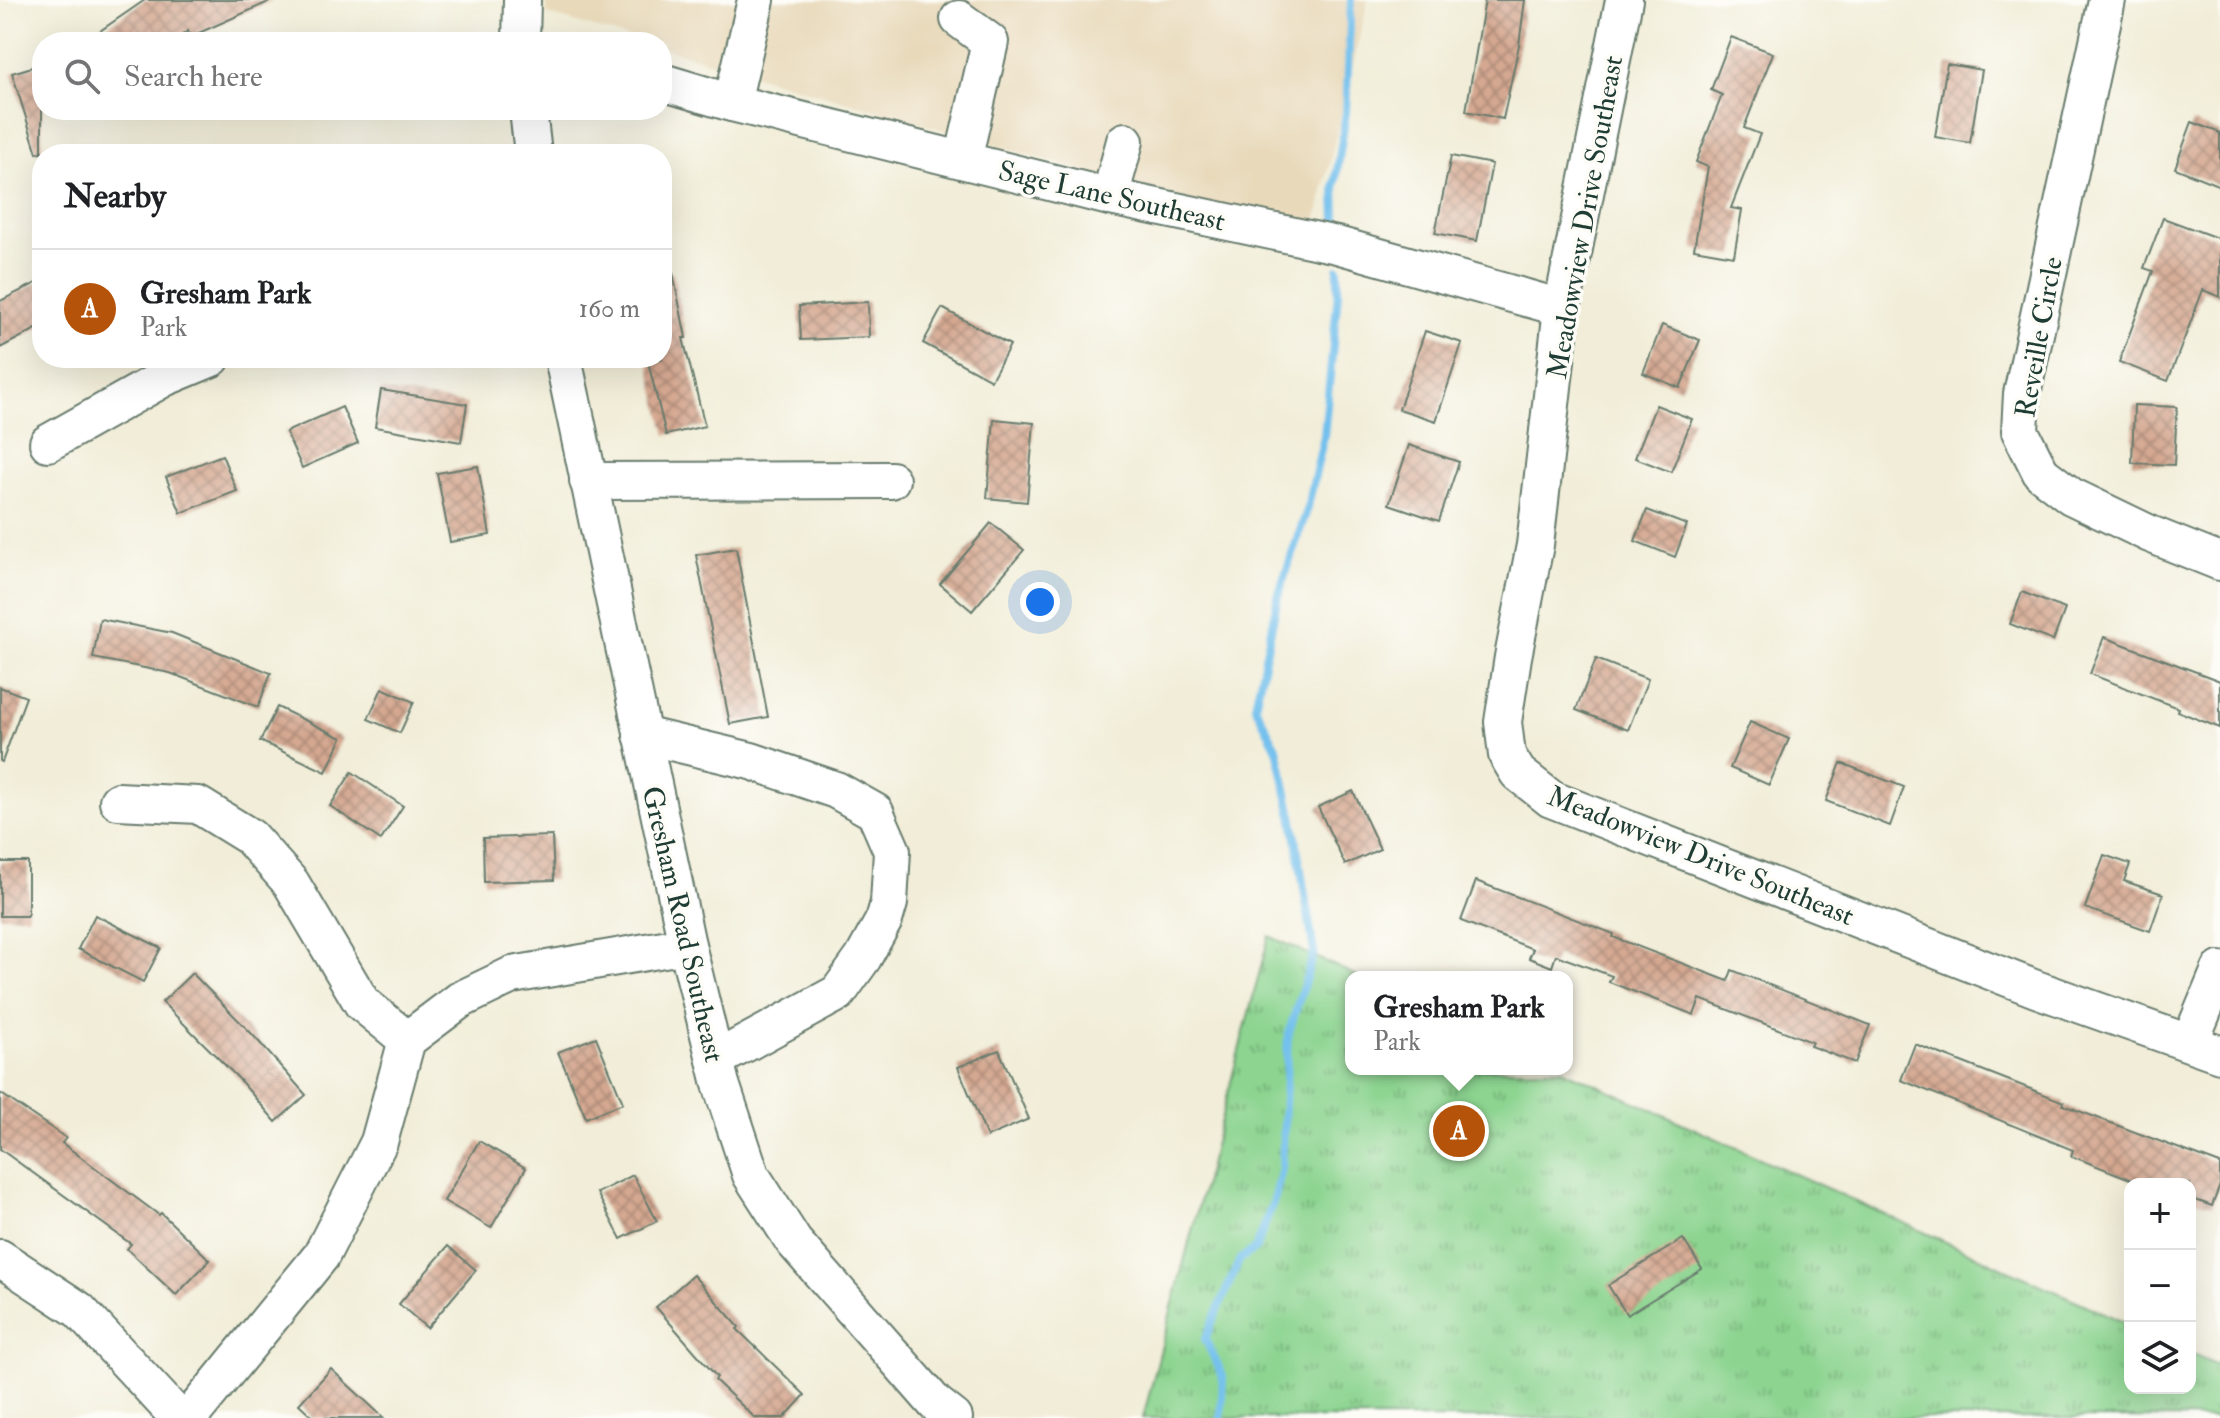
<!DOCTYPE html>
<html lang="en">
<head>
<meta charset="utf-8">
<style>
	:root { --surface:#fff; --page:#f2f2f2; --text:#202124; --muted:#757577; --line:#e0e0e0; --accent:#b45309 }
	body { margin:0; font-family:"IM FELL Double Pica",serif; background:var(--page); color:var(--text) }
	.controls { position:absolute; right:24px; bottom:24px; display:grid; overflow:hidden; border-radius:16px; box-shadow:0 8px 32px #0002 }
	.controls button { width:72px; height:72px; display:grid; place-items:center; padding:0; border:0; border-bottom:2px solid var(--line); background:var(--surface); color:var(--text); font:40px sans-serif }
	.you { position:absolute; left:1040px; top:602px; width:28px; height:28px; margin:-20px; border:6px solid #fff; border-radius:50%; background:#1a73e8; box-shadow:0 0 0 12px #1a73e833 }
	.badge { display:grid; place-items:center; width:52px; height:52px; border-radius:50%; background:var(--accent); color:#fff; font-size:26px; font-weight:700 }
	.pin { position:absolute; translate:-50% -50%; border:4px solid #fff; box-shadow:0 2px 8px #0006 }
	.popup { position:absolute; left:1345px; top:971px; width:228px; height:104px; box-sizing:border-box; display:grid; place-content:center; border-radius:16px; background:var(--surface); filter:drop-shadow(0 2px 6px #0005); font-size:26px; white-space:nowrap; color:var(--muted) }
	.popup b { font-size:30px; color:var(--text) }
	.popup::after { content:''; position:absolute; left:50%; top:100%; margin-left:-16px; border:16px solid transparent; border-top-color:var(--surface) }
	.list { margin:0; padding:0; list-style:none }
	h2 { display:flex; justify-content:space-between; align-items:center; height:104px; margin:0; padding:0 32px; font-size:34px }
	h2 small { font-size:26px; font-weight:400; color:var(--muted) }
	.list li { display:grid; grid-template-columns:52px 1fr auto; gap:24px; align-items:center; box-sizing:border-box; height:120px; padding:0 32px; border-top:2px solid var(--line) }
	.list b { display:block; font-size:30px; white-space:nowrap }
	.list p { margin:0; font-size:26px; white-space:nowrap; color:var(--muted) }
	.list em { font-size:26px; font-style:normal; color:var(--muted) }
	.icon { flex:none; width:44px; height:44px; fill:none; stroke:currentColor; stroke-width:2; stroke-linecap:round; stroke-linejoin:round }
	.map { position:relative; flex:none; width:2220px; height:1418px; overflow:hidden }
	.search { position:absolute; background:var(--surface); box-shadow:0 8px 32px #0002; left:32px; top:32px; width:640px; height:88px; display:flex; align-items:center; gap:20px; box-sizing:border-box; padding:0 28px; border-radius:32px; color:var(--muted); font-size:30px }
	.panel { position:absolute; background:var(--surface); box-shadow:0 8px 32px #0002; left:32px; top:144px; width:640px; height:224px; border-radius:32px }
	.map>svg:first-child { display:block }
	.built { fill:#e8d9ba }
	.park { fill:url(#park-tufts); stroke:#568862; stroke-width:2 }
	.lines { fill:none; stroke-linecap:round; stroke-linejoin:round }
	.stream { stroke:#72c0ed; stroke-width:8 }
	.building { fill:url(#building-cross-hatch) }
	.minor-casing { stroke:#687b6d; stroke-width:40 }
	.minor { stroke:#fff; stroke-width:36 }
	.labels { text-anchor:middle; stroke-width:7; stroke-linejoin:round; paint-order:stroke }
	.street-label { font-size:28px; fill:#1f3d34; stroke:#fdfcf7 }
</style>
</head>
<body>
<div class="map">
<svg width="2220" height="1418" viewBox="0 0 2220 1418">
	<defs>
		<pattern id="park-tufts" width="24" height="20" patternUnits="userSpaceOnUse" patternTransform="scale(2)"><rect width="24" height="20" fill="#8cd490"/><path d="M3 7l-1-3M5 7V3M7 7l1-3M15 17l-1-3M17 17v-4M19 17l1-3" fill="none" stroke="#72ad76"/></pattern>
		<pattern id="building-cross-hatch" width="8" height="8" patternUnits="userSpaceOnUse" patternTransform="scale(2)"><rect width="8" height="8" fill="#d5a891"/><path d="M0 0l8 8M0 8l8-8" fill="none" stroke="#ac8a77"/></pattern>
	</defs>
	<rect width="100%" height="100%" fill="#fdfcf7"/>
	<filter id="ink" filterUnits="userSpaceOnUse"><feTurbulence type="fractalNoise" baseFrequency=".0125" numOctaves="2"/><feDisplacementMap in="SourceGraphic" scale="16" xChannelSelector="R" yChannelSelector="G"/><feConvolveMatrix kernelMatrix="1 2 1 2 8 2 1 2 1" color-interpolation-filters="sRGB"/></filter>
	<filter id="wash" filterUnits="userSpaceOnUse"><feTurbulence type="fractalNoise" baseFrequency=".006" numOctaves="4" result="noise"/><feDisplacementMap in="SourceGraphic" scale="32" xChannelSelector="R" yChannelSelector="G"/><feGaussianBlur stdDeviation="1.8" result="paint"/><feColorMatrix in="noise" values="0 0 0 0 0 0 0 0 0 0 0 0 0 0 0 0 0 1.4 0 .05"/><feComposite in="paint" operator="in"/></filter>
	<g filter="url(#wash)">
		<rect width="100%" height="100%" fill="#f1edd8"/>
		<!-- built -->
		<path class="built" d="M546,0H1368L1312,238L662,48V42H643L547,14Z"/>
		<!-- park -->
		<path class="park" d="M1269,936L1359,977H1351V1069H1562L2130,1325V1388H2190V1353L2220,1366V1418H1143Z"/>
		<g class="lines">
			<!-- stream -->
			<g class="stream">
				<path d="M1336,221L1335,186L1346,112L1351,0"/>
				<path d="M1221,1418L1223,1377L1205,1339L1240,1259L1256,1248L1275,1197L1282,1168L1288,1035L1314,952L1293,820L1277,749L1255,706L1278,596L1307,510L1324,436L1338,293V269"/>
			</g>
		</g>
		<g id="blocks">
			<!-- building -->
			<g class="building">
				<path d="M145,0H273L190,37L188,31L172,42H84Z"/>
				<path d="M1485,0H1525L1519,45L1503,119L1466,111Z"/>
				<path d="M1731,37L1773,53L1744,128L1760,134L1731,208L1742,210L1734,256L1694,249L1708,167L1696,162L1722,95L1711,90Z"/>
				<path d="M42,64V152L37,153L12,73Z"/>
				<path d="M1947,64L1982,70L1970,143L1935,137Z"/>
				<path d="M2192,122L2220,133V186L2175,168Z"/>
				<path d="M1451,156L1492,164L1477,241L1435,233Z"/>
				<path d="M2163,218L2220,239V297L2203,290L2168,381L2119,362L2153,271L2144,268Z"/>
				<path d="M673,273L686,338H683L705,426L666,435L648,362L662,359V274Z"/>
				<path d="M42,280V326L0,348V301Z"/>
				<path d="M868,302L869,337L801,340L799,306Z"/>
				<path d="M942,308L1010,345L991,380L923,343Z"/>
				<path d="M1662,325L1700,340L1680,388L1643,373Z"/>
				<path d="M1425,331L1462,343L1436,421L1399,409Z"/>
				<path d="M381,390L467,404L461,442L375,427Z"/>
				<path d="M1656,405L1692,419L1671,472L1635,458Z"/>
				<path d="M2134,405L2177,407L2174,465L2132,463Z"/>
				<path d="M342,407L358,443L302,468L286,432Z"/>
				<path d="M994,419L1034,423L1027,502L987,498Z"/>
				<path d="M1409,445L1459,462L1439,521L1389,504Z"/>
				<path d="M222,455L237,491L181,513L166,477Z"/>
				<path d="M478,466L490,535L450,542L437,473Z"/>
				<path d="M1647,510L1687,525L1675,557L1635,541Z"/>
				<path d="M991,523L1024,550L972,611L940,584Z"/>
				<path d="M736,548L768,717L730,724L696,555Z"/>
				<path d="M2022,592L2065,609L2053,641L2010,624Z"/>
				<path d="M100,619L172,633L271,673L258,707L170,673L93,658Z"/>
				<path d="M2104,637L2220,681V728L2177,711L2178,708L2090,674Z"/>
				<path d="M1596,659L1648,679L1628,730L1576,710Z"/>
				<path d="M0,687L26,697L2,762L0,761Z"/>
				<path d="M382,688L414,702L400,733L368,719Z"/>
				<path d="M277,707L342,738L326,772L260,741Z"/>
				<path d="M1750,722L1789,739L1769,785L1730,768Z"/>
				<path d="M1841,763L1904,787L1890,826L1826,801Z"/>
				<path d="M352,772L403,806L381,840L330,806Z"/>
				<path d="M1353,791L1380,849L1345,865L1318,807Z"/>
				<path d="M552,836L554,880L484,882L483,838Z"/>
				<path d="M2104,855L2130,864L2124,881L2163,894L2150,931L2085,908Z"/>
				<rect x="0" y="862" width="28" height="54"/>
				<path d="M1476,881L1614,934L1613,937L1728,981L1732,970L1870,1025L1855,1063L1810,1046L1812,1042L1700,999L1694,1015L1609,982L1612,976L1556,955L1552,967L1529,958L1533,949L1461,921Z"/>
				<path d="M95,915L161,948L143,982L78,949Z"/>
				<path d="M192,973L252,1034L306,1095L276,1122L238,1078L162,1002Z"/>
				<path d="M596,1037L623,1103L586,1118L558,1052Z"/>
				<path d="M1915,1044L2064,1102L2063,1105L2220,1164V1185L2212,1206L2190,1198V1184H2143L2071,1156L2073,1150L1901,1080Z"/>
				<path d="M999,1050L1029,1119L987,1137L958,1067Z"/>
				<path d="M0,1093L66,1138L62,1143L159,1215L161,1213L210,1260L176,1295L127,1249L131,1244L0,1149Z"/>
				<path d="M479,1141L526,1168L491,1228L444,1201Z"/>
				<path d="M633,1175L657,1221L621,1239L597,1193Z"/>
				<path d="M1683,1239L1702,1269L1627,1315L1608,1285Z"/>
				<path d="M448,1246L476,1270L427,1328L399,1304Z"/>
				<path d="M693,1275L739,1327L737,1329L805,1395L784,1418H755L715,1380L717,1377L656,1307Z"/>
				<path d="M331,1369L384,1418H314L299,1404Z"/>
			</g>
		</g>
	</g>
	<g filter="url(#ink)">
		<use href="#blocks" fill-opacity="0" stroke="#687b6d" stroke-width="2"/>
		<g class="lines">
			<defs>
				<g id="minor">
					<path d="M1624,0L1562,308L1535,545L1513,657L1503,722L1507,755L1518,773L1551,799L2036,989L2220,1054"/>
					<path d="M2107,0L2022,394L2020,431L2041,473L2071,496L2150,534L2220,562"/>
					<path d="M959,19L990,42L963,160"/>
					<path d="M521,42L522,0"/>
					<path d="M662,82L732,103L1110,197L1337,245L1562,308"/>
					<path d="M732,103L756,0"/>
					<path d="M528,110L533,154"/>
					<path d="M1110,197L1125,141"/>
					<path d="M563,358L687,945L721,1084L751,1175L794,1242L935,1403L954,1418"/>
					<path d="M48,443L164,378L212,358"/>
					<path d="M588,481L891,480"/>
					<path d="M642,735L751,761L836,790L875,812L892,851L889,903L884,920L863,958L838,993L715,1060"/>
					<path d="M118,801L198,805L250,837L291,883L362,1003L407,1040"/>
					<path d="M2190,1042L2220,970"/>
					<path d="M0,1258L79,1310L179,1418"/>
					<path d="M189,1418L321,1256L379,1142L407,1040L460,1000L512,975L687,945"/>
				</g>
			</defs>
			<!-- minor casing -->
			<use href="#minor" class="minor-casing"/>
			<!-- minor -->
			<use href="#minor" class="minor"/>
		</g>
	</g>
	<g class="labels">
		<!-- street labels -->
		<g class="street-label">
			<text transform="translate(1112 195) rotate(13)" y="10">Sage Lane Southeast</text>
			<text transform="translate(1584 217) rotate(-80)" y="10">Meadowview Drive Southeast</text>
			<text transform="translate(2038 337) rotate(-80)" y="10">Reveille Circle</text>
			<text transform="translate(1701 855) rotate(22)" y="10">Meadowview Drive Southeast</text>
			<text transform="translate(684 924) rotate(77)" y="10">Gresham Road Southeast</text>
		</g>
	</g>
</svg>
<div class="controls">
<button>+</button>
<button>−</button>
<button><svg class="icon" aria-label="layers" viewBox="0 0 24 24"><path d="M12 4l9 5-9 5-9-5zM3 14l9 5 9-5"/></svg></button>
</div>
<div class="you"></div>
<div class="pin badge" style="left:1459px;top:1131px">A</div>
<div class="popup"><b>Gresham Park</b>Park</div>
<div class="search"><svg class="icon" aria-label="search" viewBox="0 0 24 24"><circle cx="10" cy="10" r="6"/><path d="M15 15l6 6"/></svg>Search here</div>
<section class="panel">
<h2>Nearby<small></small></h2>
<ul class="list">
<li><span class="badge">A</span><div><b>Gresham Park</b><p>Park</p></div><em>160 m</em></li>
</ul>
</section>
</div>
</body>
</html>
